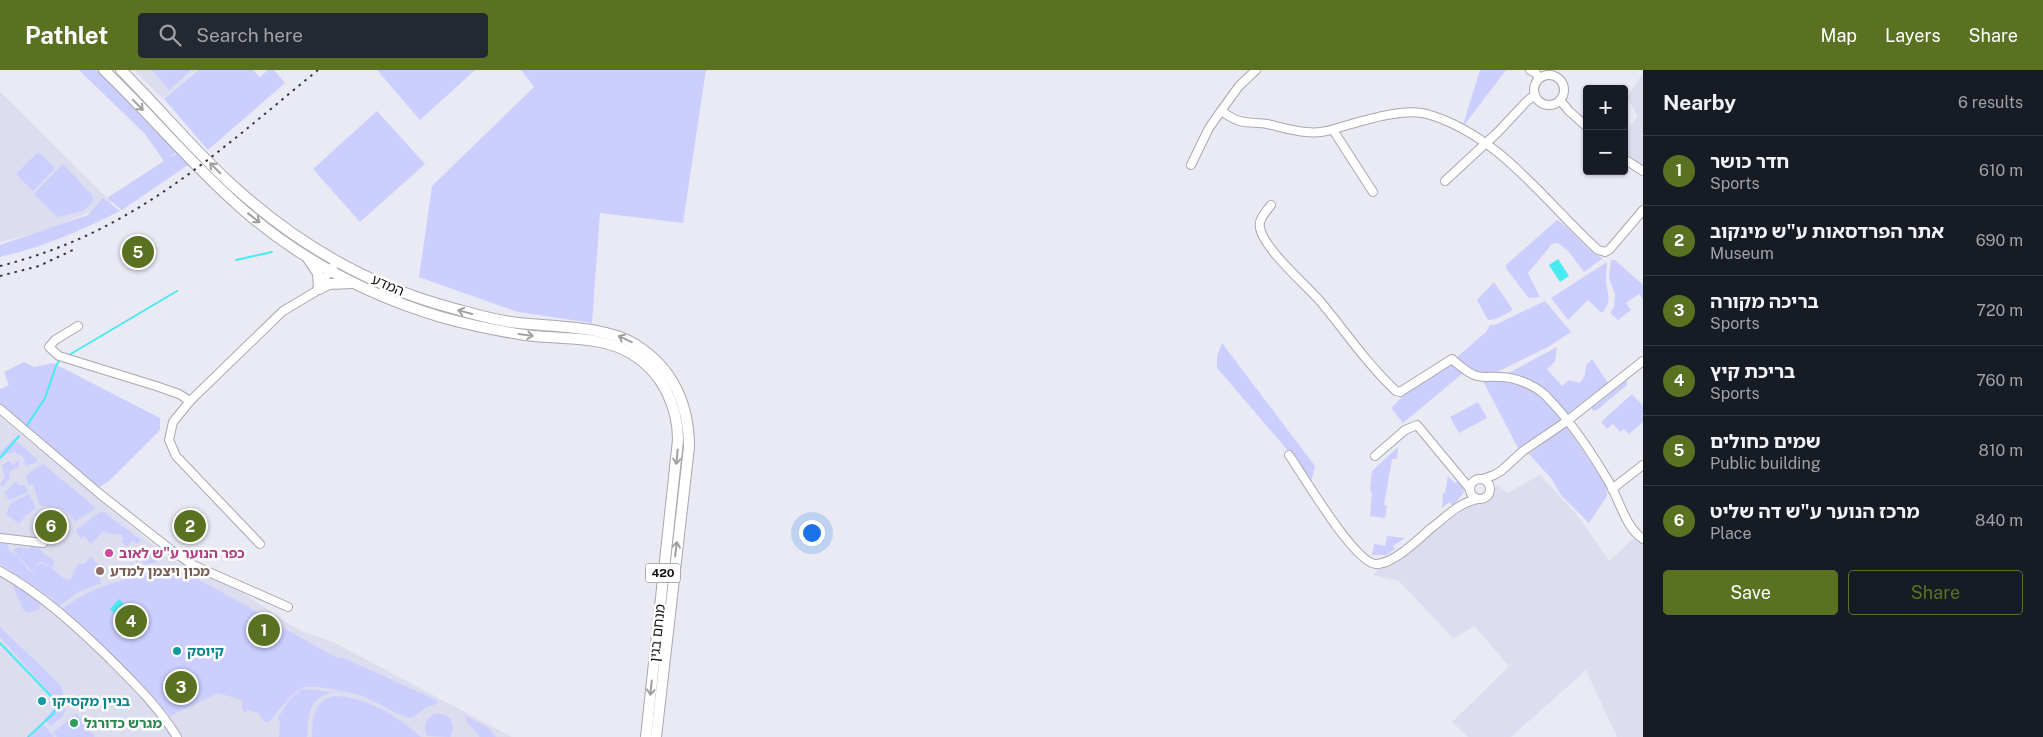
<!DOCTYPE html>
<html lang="en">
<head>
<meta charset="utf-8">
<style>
	:root { --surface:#171b24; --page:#242831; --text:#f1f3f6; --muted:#9ea1a6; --line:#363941; --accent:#5b7122 }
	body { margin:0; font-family:"Public Sans","Noto Sans Hebrew",sans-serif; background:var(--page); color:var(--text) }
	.controls { position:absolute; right:15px; top:15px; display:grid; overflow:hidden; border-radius:5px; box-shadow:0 1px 4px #0004 }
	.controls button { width:45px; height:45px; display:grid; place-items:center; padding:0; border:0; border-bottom:1px solid var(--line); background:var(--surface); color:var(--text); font:25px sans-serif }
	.you { position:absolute; left:811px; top:462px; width:18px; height:18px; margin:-12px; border:4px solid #fff; border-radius:50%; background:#1a73e8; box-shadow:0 0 0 8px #1a73e833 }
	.badge { display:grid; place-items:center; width:32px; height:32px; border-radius:50%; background:var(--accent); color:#fff; font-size:16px; font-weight:700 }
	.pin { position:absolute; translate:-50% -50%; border:2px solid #fff; box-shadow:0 1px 5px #0006 }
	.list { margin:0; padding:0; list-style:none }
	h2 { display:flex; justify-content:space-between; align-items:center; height:65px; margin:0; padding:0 20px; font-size:21px }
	h2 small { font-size:16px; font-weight:400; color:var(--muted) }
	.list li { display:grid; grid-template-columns:32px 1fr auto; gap:15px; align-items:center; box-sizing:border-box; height:70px; padding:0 20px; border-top:1px solid var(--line) }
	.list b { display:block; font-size:19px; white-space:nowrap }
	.list p { margin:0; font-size:16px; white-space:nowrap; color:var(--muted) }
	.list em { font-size:16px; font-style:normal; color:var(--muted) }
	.actions { display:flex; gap:10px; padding:15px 20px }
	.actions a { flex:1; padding:11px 0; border:1px solid var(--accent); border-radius:5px; text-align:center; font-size:18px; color:var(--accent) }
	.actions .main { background:var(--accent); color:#fff }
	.icon { flex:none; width:28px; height:28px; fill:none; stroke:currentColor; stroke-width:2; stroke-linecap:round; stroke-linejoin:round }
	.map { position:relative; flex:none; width:1643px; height:667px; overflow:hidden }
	header { display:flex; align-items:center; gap:30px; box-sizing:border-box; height:70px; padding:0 25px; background:var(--accent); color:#fff }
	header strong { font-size:24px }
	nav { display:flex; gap:28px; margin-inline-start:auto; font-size:18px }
	.search { width:350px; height:45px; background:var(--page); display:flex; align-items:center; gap:12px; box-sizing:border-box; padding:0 18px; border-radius:5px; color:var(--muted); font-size:19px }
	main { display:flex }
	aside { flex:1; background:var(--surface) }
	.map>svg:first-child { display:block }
	.built { fill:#dcddee }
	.green { fill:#cbcefe }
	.water { fill:#48eaf2 }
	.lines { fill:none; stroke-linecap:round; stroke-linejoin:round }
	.stream { stroke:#48eaf2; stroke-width:2 }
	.minor-casing { stroke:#a7a8b1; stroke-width:10 }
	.major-casing { stroke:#a7a8b1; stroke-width:12 }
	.minor { stroke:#fff; stroke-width:8 }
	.major { stroke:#fff; stroke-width:10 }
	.rail { stroke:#36363a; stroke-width:2; stroke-dasharray:2.5 5; stroke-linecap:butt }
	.oneway { stroke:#a0a0a1 }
	.hotel-dot { fill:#d1479c; stroke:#fff; stroke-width:2 }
	.education-dot { fill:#8d6e63; stroke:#fff; stroke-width:2 }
	.culture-dot { fill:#0f9aa8; stroke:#fff; stroke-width:2 }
	.leisure-dot { fill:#2e9e5b; stroke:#fff; stroke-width:2 }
	.labels { text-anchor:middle; stroke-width:5; stroke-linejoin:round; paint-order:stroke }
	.shield { fill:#fff; stroke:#59595b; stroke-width:1 }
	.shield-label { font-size:12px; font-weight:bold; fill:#121215 }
	.street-label { font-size:14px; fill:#121215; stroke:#fff }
	.hotel-label { font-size:14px; font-weight:bold; fill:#b23c85; stroke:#fff; text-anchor:start }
	.education-label { font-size:14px; font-weight:bold; fill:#785e54; stroke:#fff; text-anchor:start }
	.culture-label { font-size:14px; font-weight:bold; fill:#0d838f; stroke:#fff; text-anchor:start }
	.leisure-label { font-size:14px; font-weight:bold; fill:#27864d; stroke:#fff; text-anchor:start }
</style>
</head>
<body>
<header>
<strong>Pathlet</strong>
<div class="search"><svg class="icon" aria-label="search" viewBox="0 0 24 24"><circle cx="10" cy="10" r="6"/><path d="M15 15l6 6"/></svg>Search here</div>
<nav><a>Map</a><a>Layers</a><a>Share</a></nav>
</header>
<main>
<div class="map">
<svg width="1643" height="667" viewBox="0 0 1643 667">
	<rect width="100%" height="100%" fill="#e9eaf4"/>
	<!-- built -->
	<g class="built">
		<path d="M134,0H196L163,29Z"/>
		<path d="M1643,3V98L1624,84V63L1638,46L1627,28Z"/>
		<path d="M0,22L112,133L44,161L0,172Z"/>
		<path d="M0,347L170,489L230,514L290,555L306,563L333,572L512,667H0Z"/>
		<path d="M1540,405L1578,446L1609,491L1633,469L1643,475V667H1617L1586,600L1511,667H1468L1452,652L1509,596L1474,556L1454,569L1399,511L1373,505L1378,499L1394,492L1469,436L1487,429L1498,415L1507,423Z"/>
	</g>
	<!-- green -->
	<g class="green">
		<path d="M79,0H97L176,82L169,88L177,83L188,95L122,140L107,128L164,91L145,64Z"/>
		<path d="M152,0H191L169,20Z"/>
		<path d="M198,0H253L260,7L268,0H274L285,13L208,80L164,29Z"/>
		<path d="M377,0H475L420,50Z"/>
		<path d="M521,0H706L683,153L600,143L592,253L518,242L419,207L432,116L534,17Z"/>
		<path d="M1480,0H1506L1462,58Z"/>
		<path d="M377,41L425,94L360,152L313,99Z"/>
		<path d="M38,82L55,98L33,121L16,104Z"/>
		<path d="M63,94L92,125L93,131L83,141L57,147L34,124Z"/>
		<path d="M103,128L120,141C81,161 43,177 0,187V175L88,145Z"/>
		<path d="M1557,150C1574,160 1586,182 1603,188L1584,202L1568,181L1558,173L1552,174L1528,203L1540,227L1529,228L1507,200L1506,195Z"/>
		<path d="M1611,190H1615L1643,215V229L1639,224L1626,233L1631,240L1618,250L1610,243L1614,236L1615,224L1609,208Z"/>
		<path d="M1607,192C1607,198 1606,203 1606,209C1606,224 1614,229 1602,243L1588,230L1568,250L1551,228Z"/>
		<path d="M1494,212L1513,240L1496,249L1488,250L1477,230Z"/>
		<path d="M1545,231L1571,262L1548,277L1495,303L1473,301L1456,288L1486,262L1490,255H1495Z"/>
		<path d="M1222,273L1315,396L1311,411L1302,397L1217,298V287Z"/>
		<path d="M1557,277L1555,292L1547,299L1562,316L1569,310L1580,313L1585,305L1586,295L1592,289L1608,313L1566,345L1545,322L1505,305Z"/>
		<path d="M24,292L34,297L53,293L160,348V360L109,411L96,419L11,347L0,334V319L9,315L4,302Z"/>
		<path d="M1451,292L1463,303L1403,353L1391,338L1404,325Z"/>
		<path d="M1627,310V315L1597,340L1593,341L1592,338Z"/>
		<path d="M1483,311C1525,311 1535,320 1562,350L1518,378Z"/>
		<path d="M1632,324L1643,336V352L1629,364L1624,359L1620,362L1613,354L1607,359L1601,352Z"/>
		<path d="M1478,332L1487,348L1459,363L1450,347Z"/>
		<path d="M1566,356L1606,415L1607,426L1589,453L1561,425L1551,408L1529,384Z"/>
		<path d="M14,369L37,389L36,392L26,396L23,387L15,382L6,384L0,389V382Z"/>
		<path d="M1398,377L1397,389H1392L1384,435L1387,436L1385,448L1370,446L1372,423L1370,420L1372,401Z"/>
		<path d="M19,389V396L9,402L10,409L2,417L0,414L5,407L2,395L8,391L14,395Z"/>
		<path d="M42,394H43L96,438L75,452C68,438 56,436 40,436L33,414L28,415L26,405Z"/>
		<path d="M1448,406L1455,413L1458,411L1462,416L1464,422L1453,436L1450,432L1442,438L1443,423H1445Z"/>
		<path d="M16,411L18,415H25L28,422L9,430L4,423Z"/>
		<path d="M29,424L36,438L25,446L19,454L6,444L11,433Z"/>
		<path d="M102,441L141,470L137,474L133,470L127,477L121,471L124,468L120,464L107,463L103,461L91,474L84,466L81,469L75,460Z"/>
		<path d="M1387,466L1405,468L1393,476L1395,479L1386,485H1372L1374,474L1385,476Z"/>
		<path d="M0,472L7,474L9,481L16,484L29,501L35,502L38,494C52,491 57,509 70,510L78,494H84L91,487L98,494L101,513L78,522L59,536L50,527L0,494Z"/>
		<path d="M30,475L38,476L44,484L54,490L53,497L42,492L37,493L35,501L31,500L13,480L19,477L30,479Z"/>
		<path d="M149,480L158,486L159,489L156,492L145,495L141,489L138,492L132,486L138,481L142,485Z"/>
		<path d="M180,500C234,527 284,559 337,588L341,587L432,628L437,631V634L428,636L413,647L408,648C392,642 378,632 362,626C351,623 311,613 302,618C286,626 280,642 267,653L263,650L258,643L248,640L244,643L242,638V630L218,623L170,646L147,619L61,540C93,514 140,503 180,500Z"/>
		<path d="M14,514L32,525L41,534L39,539L29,543L24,541L13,517Z"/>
		<path d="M0,557L61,616L66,638L63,646L51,656L44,650C54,639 56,635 49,622L0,567Z"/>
		<path d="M302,619L334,622C307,628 309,644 307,667H279L280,653L278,648L290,629Z"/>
		<path d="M333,626C364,626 398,646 421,667H312C313,648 313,633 333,626Z"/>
		<path d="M76,643L95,667H57L53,663Z"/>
		<path d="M435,644H442L451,649L453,659L450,667L427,666C423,656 425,649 435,644Z"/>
		<path d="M465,645L490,659L496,667H480L466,651Z"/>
		<path d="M43,654L54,667H30Z"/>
	</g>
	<!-- water -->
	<g class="water">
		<path d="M1558,189L1569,206L1560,212L1549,195Z"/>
		<path d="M119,529C127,537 129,544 141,537L146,543L131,560L110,539Z"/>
	</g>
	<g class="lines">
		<!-- stream -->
		<g class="stream">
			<path d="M236,190L272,182"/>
			<path d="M69,285L177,221"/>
			<path d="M26,357L45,328L56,296L59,291"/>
			<path d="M0,388L19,366"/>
			<path d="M0,573L49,624C54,630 58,635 54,643L28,667"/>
		</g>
		<defs>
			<g id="minor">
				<path d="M1530,0L1537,4L1538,9"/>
				<circle cx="1549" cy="20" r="15"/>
				<path d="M1560,30L1569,41L1587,57"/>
				<path d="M1221,41L1239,16L1256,0"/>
				<path d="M1333,60L1373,122"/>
				<path d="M1624,89L1643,101"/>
				<path d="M1191,95L1209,58L1221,41C1226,44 1231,48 1237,50C1246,54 1258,52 1267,54C1290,59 1311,67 1334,59C1358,52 1404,37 1427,44C1500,65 1545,132 1598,180L1605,182L1610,179L1643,140"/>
				<path d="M1445,111L1499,61L1527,31L1535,25"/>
				<path d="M1271,135C1266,142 1258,149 1260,158C1264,179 1305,214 1320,231C1345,261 1367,294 1396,321L1400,322L1452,289C1459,295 1467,303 1477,306C1484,308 1492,306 1500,307C1515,307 1534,315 1545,325C1571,351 1592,383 1610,414C1620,432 1626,458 1643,469"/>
				<path d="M78,256L55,270L49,277L59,286L156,316L179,324L190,331"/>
				<path d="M0,339L100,424L171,480L193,495L288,537"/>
				<path d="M1289,385C1303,405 1355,494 1376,494C1393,494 1418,470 1430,459C1445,448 1459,432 1478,429"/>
				<path d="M1375,386L1405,360L1417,355L1470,419"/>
				<circle cx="1480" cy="419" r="10"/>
				<path d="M1483,409L1494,405L1501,401L1523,381L1567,351L1643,291"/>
				<path d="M1612,419L1643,395"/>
				<path d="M0,468L43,473"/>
				<path d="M260,474L176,386L169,370L173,352L190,331L283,241L315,222L337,191"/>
				<path d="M0,501C41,524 74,554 107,586C133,612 158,636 177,667"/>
			</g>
			<g id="major">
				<path d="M104,0C150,44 191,94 240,137C298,188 367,225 441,247C470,255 502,262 533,266C566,269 603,266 632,284C662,302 678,336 678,370L646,667"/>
				<path d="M121,0C158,37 192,78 231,114C294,172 369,216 452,238C474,244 496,251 519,253C554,257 607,256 636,275C673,298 689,335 689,377L656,667"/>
				<path d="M309,190L318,203L319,219L329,214L352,213"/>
			</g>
		</defs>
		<!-- minor casing -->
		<use href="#minor" class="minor-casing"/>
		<!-- major casing -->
		<use href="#major" class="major-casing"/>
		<!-- minor -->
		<use href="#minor" class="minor"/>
		<!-- major -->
		<use href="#major" class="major"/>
		<!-- rail -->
		<g class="rail">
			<path d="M0,196C133,163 215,84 318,0"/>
			<path d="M0,206L39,196L75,179"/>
		</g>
	</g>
	<!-- one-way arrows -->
	<defs><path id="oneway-shaft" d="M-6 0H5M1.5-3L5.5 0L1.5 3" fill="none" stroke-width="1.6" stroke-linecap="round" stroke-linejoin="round" transform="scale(1.25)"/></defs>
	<g class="oneway">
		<use href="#oneway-shaft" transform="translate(138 35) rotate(46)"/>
		<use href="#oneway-shaft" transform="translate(215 98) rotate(-135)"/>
		<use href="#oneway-shaft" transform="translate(254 148) rotate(38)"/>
		<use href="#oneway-shaft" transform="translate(465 242) rotate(-165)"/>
		<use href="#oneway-shaft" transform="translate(526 265) rotate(8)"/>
		<use href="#oneway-shaft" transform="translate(625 269) rotate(-155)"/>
		<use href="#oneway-shaft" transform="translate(677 387) rotate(95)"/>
		<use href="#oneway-shaft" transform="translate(676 479) rotate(-83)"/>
		<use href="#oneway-shaft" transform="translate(651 618) rotate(96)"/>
	</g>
	<!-- markers -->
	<circle class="hotel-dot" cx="109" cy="483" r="5"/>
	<circle class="education-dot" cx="100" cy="501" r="5"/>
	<g class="culture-dot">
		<circle cx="177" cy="581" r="5"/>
		<circle cx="42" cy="631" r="5"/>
	</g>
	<circle class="leisure-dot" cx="74" cy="653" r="5"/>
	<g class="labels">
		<!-- shield labels -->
		<rect class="shield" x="645.5" y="493.5" width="35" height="19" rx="4"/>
		<g class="shield-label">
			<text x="663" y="507">420</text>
		</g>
		<!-- street labels -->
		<g class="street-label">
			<text transform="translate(388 215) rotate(23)" y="5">המדע</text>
			<text transform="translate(657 563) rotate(-84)" y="5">מנחם בגין</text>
		</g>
		<!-- hotel labels -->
		<g class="hotel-label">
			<text x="119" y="488">כפר הנוער ע"ש לאוב</text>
		</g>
		<!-- education labels -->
		<g class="education-label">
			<text x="110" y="506">מכון ויצמן למדע</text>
		</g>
		<!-- culture labels -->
		<g class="culture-label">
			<text x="187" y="586">קיוסק</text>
			<text x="52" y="636">בניין מקסיקו</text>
		</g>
		<!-- leisure labels -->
		<g class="leisure-label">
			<text x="84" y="658">מגרש כדורגל</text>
		</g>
	</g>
</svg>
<div class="controls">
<button>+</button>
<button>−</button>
</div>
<div class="you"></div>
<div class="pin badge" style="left:264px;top:560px">1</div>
<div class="pin badge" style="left:190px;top:456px">2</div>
<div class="pin badge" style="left:181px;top:617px">3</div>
<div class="pin badge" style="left:131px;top:551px">4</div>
<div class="pin badge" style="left:138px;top:182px">5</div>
<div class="pin badge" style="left:51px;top:456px">6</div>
</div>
<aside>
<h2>Nearby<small>6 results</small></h2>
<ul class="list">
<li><span class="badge">1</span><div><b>חדר כושר</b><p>Sports</p></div><em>610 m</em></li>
<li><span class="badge">2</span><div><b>אתר הפרדסאות ע&quot;ש מינקוב</b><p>Museum</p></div><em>690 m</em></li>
<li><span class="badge">3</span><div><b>בריכה מקורה</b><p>Sports</p></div><em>720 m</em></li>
<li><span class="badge">4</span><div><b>בריכת קיץ</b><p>Sports</p></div><em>760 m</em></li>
<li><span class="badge">5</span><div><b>שמים כחולים</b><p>Public building</p></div><em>810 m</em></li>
<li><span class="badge">6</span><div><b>מרכז הנוער ע&quot;ש דה שליט</b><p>Place</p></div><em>840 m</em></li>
</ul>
<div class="actions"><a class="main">Save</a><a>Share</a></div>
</aside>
</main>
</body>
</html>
